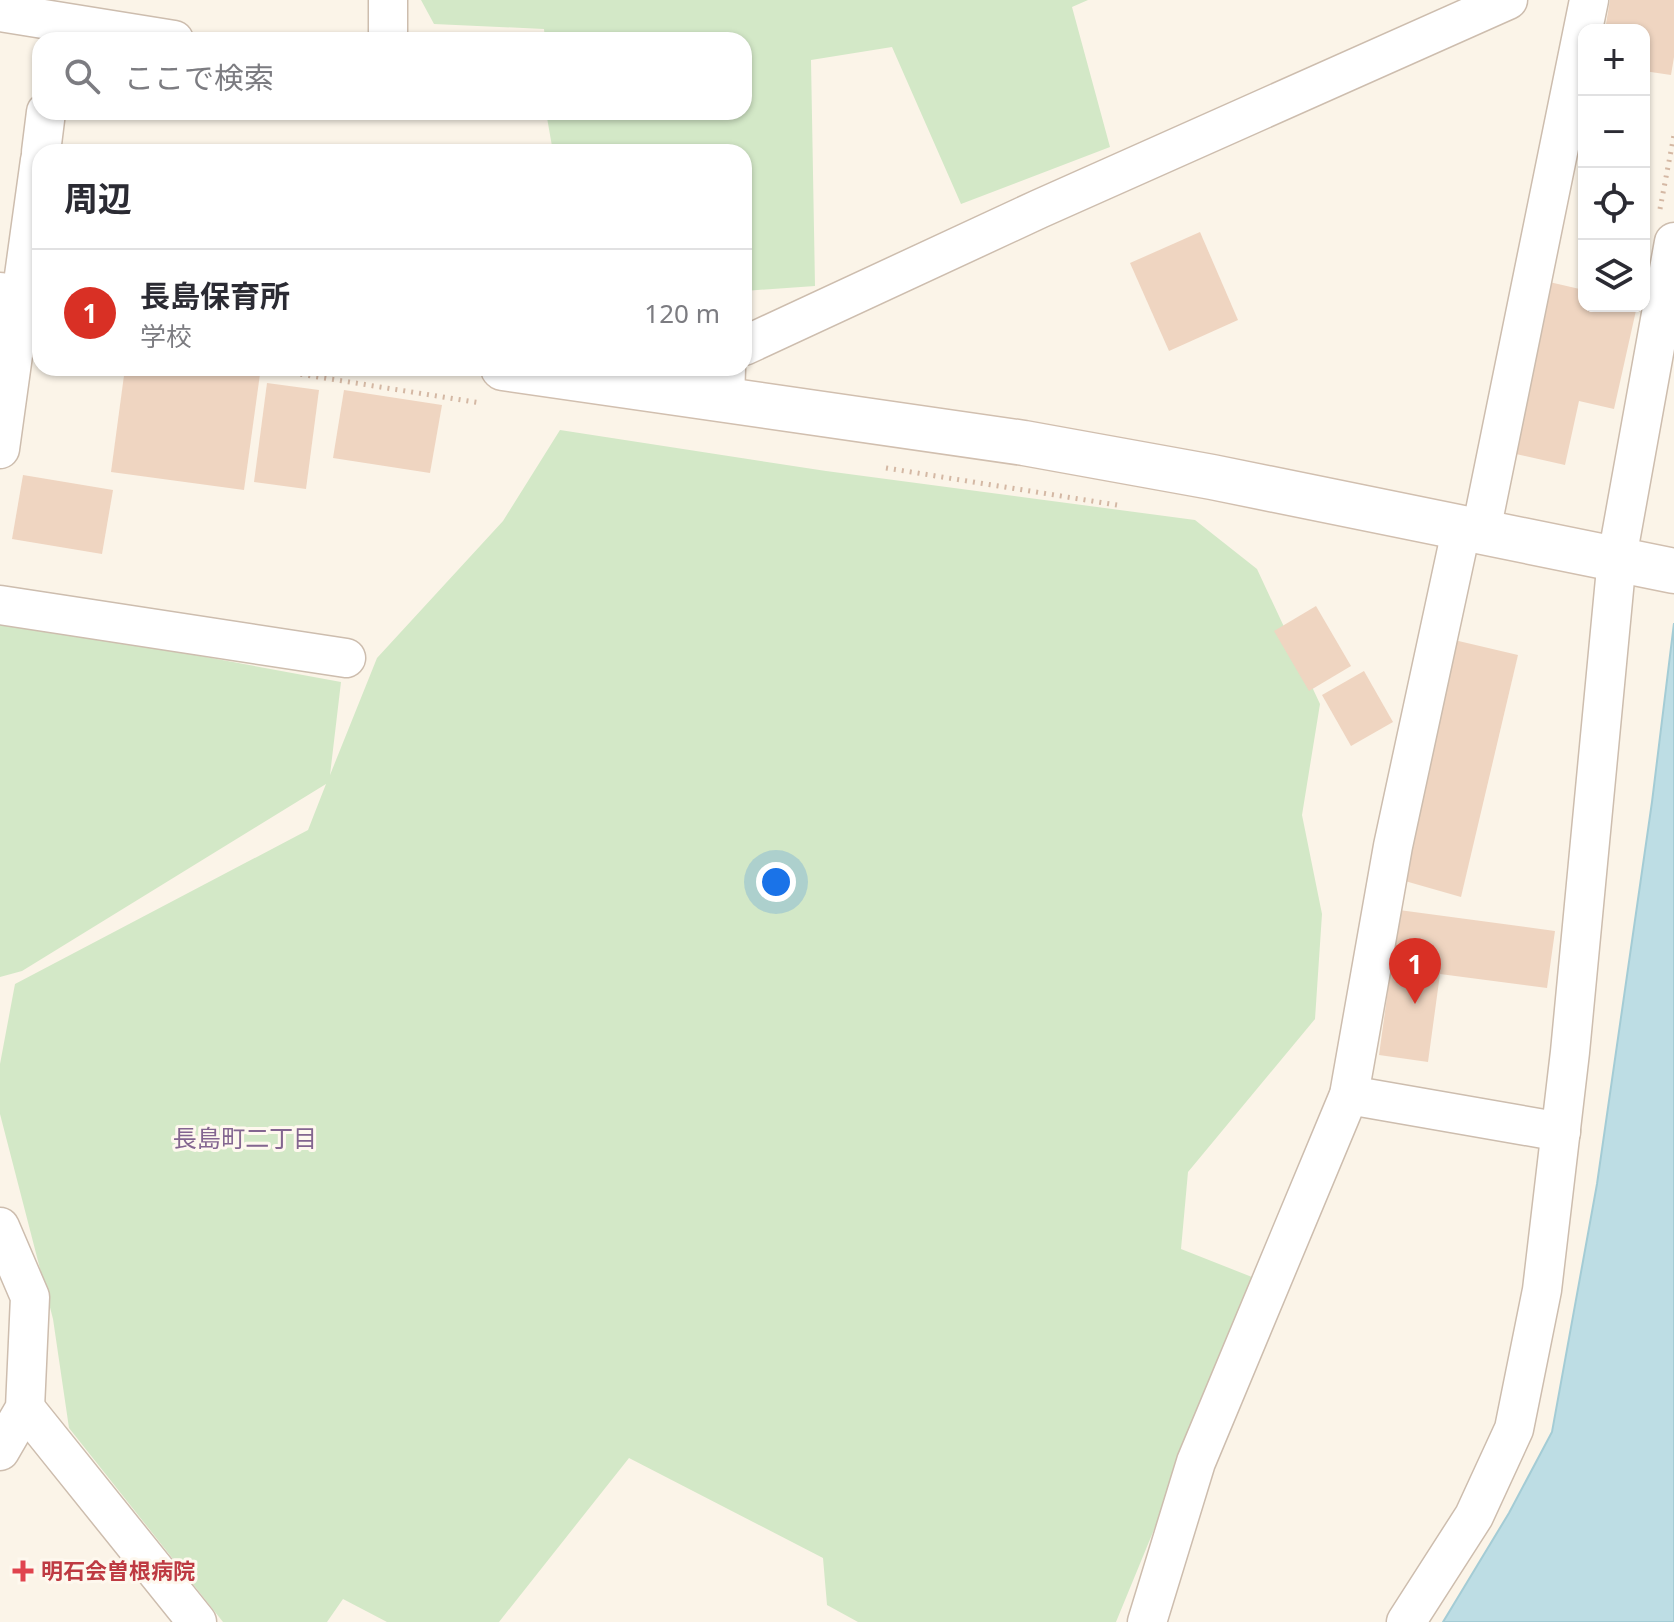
<!DOCTYPE html>
<html lang="ja">
<head>
<meta charset="utf-8">
<style>
	:root { --surface:#fff; --page:#f7f7f7; --text:#2b2b33; --muted:#7c7c81; --line:#e1e1e2; --accent:#d93025 }
	body { margin:0; font-family:"Noto Sans","Noto Sans JP",sans-serif; background:var(--page); color:var(--text) }
	.controls { position:absolute; right:24px; top:24px; display:grid; overflow:hidden; border-radius:16px; box-shadow:0 2px 6px #0004 }
	.controls button { width:72px; height:72px; display:grid; place-items:center; padding:0; border:0; border-bottom:2px solid var(--line); background:var(--surface); color:var(--text); font:40px sans-serif }
	.you { position:absolute; left:776px; top:882px; width:28px; height:28px; margin:-20px; border:6px solid #fff; border-radius:50%; background:#1a73e8; box-shadow:0 0 0 12px #1a73e833 }
	.badge { display:grid; place-items:center; width:52px; height:52px; border-radius:50%; background:var(--accent); color:#fff; font-size:26px; font-weight:700 }
	.pin { position:absolute; translate:-50% -66px; filter:drop-shadow(0 2px 4px #0008) }
	.pin::after { content:''; position:absolute; top:42px; width:28px; height:24px; background:inherit; clip-path:polygon(0 0,100% 0,50% 100%) }
	.list { margin:0; padding:0; list-style:none }
	h2 { display:flex; justify-content:space-between; align-items:center; height:104px; margin:0; padding:0 32px; font-size:34px }
	h2 small { font-size:26px; font-weight:400; color:var(--muted) }
	.list li { display:grid; grid-template-columns:52px 1fr auto; gap:24px; align-items:center; box-sizing:border-box; height:128px; padding:0 32px; border-top:2px solid var(--line) }
	.list b { display:block; font-size:30px; white-space:nowrap }
	.list p { margin:0; font-size:26px; white-space:nowrap; color:var(--muted) }
	.list em { font-size:26px; font-style:normal; color:var(--muted) }
	.icon { flex:none; width:44px; height:44px; fill:none; stroke:currentColor; stroke-width:2; stroke-linecap:round; stroke-linejoin:round }
	.map { position:relative; flex:none; width:1674px; height:1622px; overflow:hidden }
	.search { position:absolute; background:var(--surface); box-shadow:0 2px 6px #0004; left:32px; top:32px; width:720px; height:88px; display:flex; align-items:center; gap:20px; box-sizing:border-box; padding:0 28px; border-radius:24px; color:var(--muted); font-size:30px }
	.panel { position:absolute; background:var(--surface); box-shadow:0 2px 6px #0004; left:32px; top:144px; width:720px; height:232px; border-radius:24px }
	.map>svg:first-child { display:block }
	.green { fill:#d3e8c7 }
	.water { fill:#bddde4; stroke:#a4ccd5; stroke-width:2 }
	.building { fill:#efd5c1 }
	.lines { fill:none; stroke-linecap:round; stroke-linejoin:round }
	.street-casing { stroke:#cdbdae; stroke-width:41 }
	.secondary-casing { stroke:#d1bfaf; stroke-width:47 }
	.path { stroke:#d4b8a4; stroke-width:5; stroke-dasharray:2 6; stroke-linecap:butt }
	.street { stroke:#fff; stroke-width:38 }
	.secondary { stroke:#fff; stroke-width:44 }
	.health-dot { fill:#e0444e; stroke:#fef8ee; stroke-width:3 }
	.labels { text-anchor:middle; stroke-width:6; stroke-linejoin:round; paint-order:stroke }
	.health-label { font-size:22px; font-weight:bold; fill:#be3a42; stroke:#fef8ee; text-anchor:start }
	.neighbourhood-label { font-size:24px; fill:#836590; stroke:#fef8ee }
</style>
</head>
<body>
<div class="map">
<svg width="1674" height="1622" viewBox="0 0 1674 1622">
	<rect width="100%" height="100%" fill="#fbf4e8"/>
	<!-- green -->
	<g class="green">
		<path d="M421,0H1088L1072,7L1110,147L961,204L892,47L811,60L815,286L744,291V152H553L546,112H744V40H545L544,29L434,24Z"/>
		<path d="M560,430L826,471L1195,520L1257,569L1320,704L1302,815L1322,914L1315,1019L1188,1172L1181,1249L1257,1279L1116,1622H858L827,1605L823,1558L629,1458L499,1622H387L343,1599L327,1622H223L69,1428L53,1319L0,1114V1064L15,984L308,830L326,784L22,971L0,977V619L341,682L330,775L377,658L503,521Z"/>
	</g>
	<!-- water -->
	<path class="water" d="M1674,623V1622H1443L1509,1513L1552,1432L1597,1184L1652,802Z"/>
	<!-- building -->
	<g class="building">
		<path d="M1610,0H1674V57L1671,75L1644,71V30H1605Z"/>
		<path d="M1200,232L1238,320L1169,351L1130,263Z"/>
		<path d="M1545,281L1584,290V306H1637L1614,409L1579,401L1565,465L1507,452Z"/>
		<path d="M125,368H215L260,374L244,490L111,472Z"/>
		<path d="M267,383L319,390L306,489L254,482Z"/>
		<path d="M344,390L442,405L430,473L333,458Z"/>
		<path d="M23,475L113,490L102,554L12,539Z"/>
		<path d="M1316,606L1351,666L1309,691L1274,631Z"/>
		<path d="M1450,639L1518,655L1461,897L1398,879Z"/>
		<path d="M1364,671L1393,722L1351,746L1322,695Z"/>
		<path d="M1399,910L1555,931L1547,988L1440,974L1428,1062L1379,1055Z"/>
	</g>
	<g class="lines">
		<defs>
			<g id="street">
				<path d="M388,0V40"/>
				<path d="M0,12L174,40"/>
				<path d="M41,152L46,112"/>
				<path d="M744,346L1039,209L1508,0"/>
				<path d="M725,400L726,368"/>
				<path d="M0,449L40,160"/>
				<path d="M1481,531L1589,0"/>
				<path d="M0,605L346,658"/>
				<path d="M1349,1095L1561,1132"/>
				<path d="M0,1227L30,1297L25,1408L0,1451"/>
				<path d="M25,1408L197,1622"/>
				<path d="M1147,1622L1196,1462L1349,1095L1393,846L1462,526"/>
				<path d="M1406,1622L1474,1516L1514,1429L1542,1290L1570,1052L1617,558L1674,242"/>
			</g>
			<g id="secondary">
				<path d="M0,295L40,301"/>
				<path d="M503,368L1024,443L1212,477L1674,571"/>
			</g>
		</defs>
		<!-- street casing -->
		<use href="#street" class="street-casing"/>
		<!-- secondary casing -->
		<use href="#secondary" class="secondary-casing"/>
		<!-- path -->
		<g class="path">
			<path d="M1660,209L1674,135"/>
			<path d="M261,368L481,403"/>
			<path d="M886,468L1117,505"/>
		</g>
		<!-- street -->
		<use href="#street" class="street"/>
		<!-- secondary -->
		<use href="#secondary" class="secondary"/>
	</g>
	<!-- markers -->
	<path class="health-dot" d="M19 1559h8v8h8v8h-8v8h-8v-8h-8v-8h8z"/>
	<g class="labels">
		<!-- health labels -->
		<g class="health-label">
			<text x="41" y="1579">明石会曽根病院</text>
		</g>
		<!-- neighbourhood labels -->
		<g class="neighbourhood-label">
			<text x="245" y="1147">長島町二丁目</text>
		</g>
	</g>
</svg>
<div class="controls">
<button>+</button>
<button>−</button>
<button><svg class="icon" aria-label="locate" viewBox="0 0 24 24"><circle cx="12" cy="12" r="6"/><path d="M12 2v4M12 18v4M2 12h4M18 12h4"/></svg></button>
<button><svg class="icon" aria-label="layers" viewBox="0 0 24 24"><path d="M12 4l9 5-9 5-9-5zM3 14l9 5 9-5"/></svg></button>
</div>
<div class="you"></div>
<div class="pin badge" style="left:1415px;top:1004px">1</div>
<div class="search"><svg class="icon" aria-label="search" viewBox="0 0 24 24"><circle cx="10" cy="10" r="6"/><path d="M15 15l6 6"/></svg>ここで検索</div>
<section class="panel">
<h2>周辺<small></small></h2>
<ul class="list">
<li><span class="badge">1</span><div><b>長島保育所</b><p>学校</p></div><em>120 m</em></li>
</ul>
</section>
</div>
</body>
</html>
